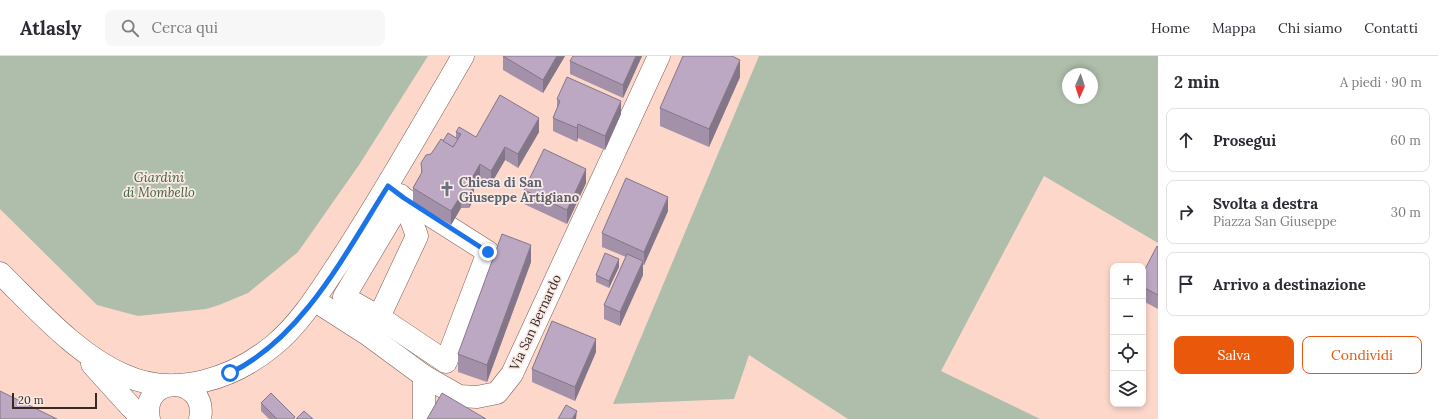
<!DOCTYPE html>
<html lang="it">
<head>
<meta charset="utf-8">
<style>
	:root { --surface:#fff; --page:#f7f7f7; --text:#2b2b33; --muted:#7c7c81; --line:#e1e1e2; --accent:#ea580c }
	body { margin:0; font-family:Lora,serif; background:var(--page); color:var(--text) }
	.controls { position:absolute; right:12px; bottom:12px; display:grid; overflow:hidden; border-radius:8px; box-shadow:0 2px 6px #0003 }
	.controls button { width:36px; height:36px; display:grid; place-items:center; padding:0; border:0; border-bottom:1px solid var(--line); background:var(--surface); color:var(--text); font:20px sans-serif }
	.compass { position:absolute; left:1062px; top:12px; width:36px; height:36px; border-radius:50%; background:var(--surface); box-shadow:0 2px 6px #0003; rotate:183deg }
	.scale { position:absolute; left:12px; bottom:10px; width:85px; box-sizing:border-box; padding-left:4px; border:2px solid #362924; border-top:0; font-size:11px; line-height:14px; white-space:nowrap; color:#362924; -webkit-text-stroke:3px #faeae5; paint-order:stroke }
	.stop { position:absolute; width:12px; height:12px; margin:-9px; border:3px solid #1a73e8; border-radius:50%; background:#fff }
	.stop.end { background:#1a73e8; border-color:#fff; box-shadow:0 1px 4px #0008 }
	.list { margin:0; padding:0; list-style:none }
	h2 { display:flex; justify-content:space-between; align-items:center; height:52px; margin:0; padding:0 16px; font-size:17px }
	h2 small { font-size:13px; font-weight:400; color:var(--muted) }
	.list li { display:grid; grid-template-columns:26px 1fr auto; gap:12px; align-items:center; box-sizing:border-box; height:64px; margin:0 8px 8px; padding:0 8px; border:1px solid var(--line); border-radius:8px }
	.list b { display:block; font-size:15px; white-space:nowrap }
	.list p { margin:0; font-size:13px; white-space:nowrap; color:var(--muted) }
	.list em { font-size:13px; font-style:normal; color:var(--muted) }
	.actions { display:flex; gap:8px; padding:12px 16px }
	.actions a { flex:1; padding:9px 0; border:1px solid var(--accent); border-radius:8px; text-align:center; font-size:14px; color:var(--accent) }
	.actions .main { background:var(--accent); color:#fff }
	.icon { flex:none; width:22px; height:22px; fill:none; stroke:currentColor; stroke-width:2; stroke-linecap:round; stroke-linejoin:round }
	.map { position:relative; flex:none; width:1158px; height:363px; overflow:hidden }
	header { display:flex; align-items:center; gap:24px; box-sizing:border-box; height:56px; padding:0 20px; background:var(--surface); border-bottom:1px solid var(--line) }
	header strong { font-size:19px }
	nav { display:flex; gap:22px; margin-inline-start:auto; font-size:14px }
	.search { width:280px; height:36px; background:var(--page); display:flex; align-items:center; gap:10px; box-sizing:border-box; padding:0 14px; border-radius:8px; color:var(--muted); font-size:15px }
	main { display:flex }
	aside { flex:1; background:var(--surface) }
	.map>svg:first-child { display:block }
	.green { fill:#aebeaa; fill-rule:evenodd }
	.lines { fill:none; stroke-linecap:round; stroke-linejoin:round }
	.minor-casing { stroke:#7d5d52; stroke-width:23 }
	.minor { stroke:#fff; stroke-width:22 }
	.wall { fill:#a390a9 }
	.shaded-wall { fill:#847689 }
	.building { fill:#bda8c4; stroke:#847689 }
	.route { stroke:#1a73e8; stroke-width:5 }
	.labels { text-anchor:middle; stroke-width:3.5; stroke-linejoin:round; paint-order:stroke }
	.park-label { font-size:13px; font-style:italic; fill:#3d5f36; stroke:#faeae5 }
	.worship-label { font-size:13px; font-weight:bold; fill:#5b616d; stroke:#faeae5; text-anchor:start }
	.street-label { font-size:13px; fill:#362924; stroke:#faeae5 }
</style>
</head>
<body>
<header>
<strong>Atlasly</strong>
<div class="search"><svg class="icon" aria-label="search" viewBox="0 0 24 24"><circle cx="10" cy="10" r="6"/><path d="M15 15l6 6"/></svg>Cerca qui</div>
<nav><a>Home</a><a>Mappa</a><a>Chi siamo</a><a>Contatti</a></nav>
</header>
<main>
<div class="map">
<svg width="1158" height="363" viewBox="0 0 1158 363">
	<rect width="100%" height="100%" fill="#fdd7ca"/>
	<!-- green -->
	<g class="green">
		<path d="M0,0H428L359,109L298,196L248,237L219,249L206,253L138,260L97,249L0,153Z"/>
		<path d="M759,0H1158V187L1044,120L941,315L1040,363H848L749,299L734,343L613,348ZM1068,18H1092V42H1068Z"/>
	</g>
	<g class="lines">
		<defs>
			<g id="minor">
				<path d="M403,142L488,196L446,306L379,261L344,241Z"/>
				<path d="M0,217C36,252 77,299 124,319C175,342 233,323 274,289C303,265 323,230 344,199C386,134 424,67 463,0"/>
				<path d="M314,244L367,278L424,320L459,340L477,341L497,337L512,318L659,0"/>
				<path d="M370,273L379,261L417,180L403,142L400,139"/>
				<path d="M92,308L130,350L143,363"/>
				<path d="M149,363C140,317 209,319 200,363"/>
				<path d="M424,363V320"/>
			</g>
		</defs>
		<!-- minor casing -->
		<use href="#minor" class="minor-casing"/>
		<!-- minor -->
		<use href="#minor" class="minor"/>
	</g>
	<!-- wall -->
	<g class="wall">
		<path d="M503,0H565L543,37L503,14Z"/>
		<path d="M642,0L623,42L570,18V5Z"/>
		<path d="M740,21L709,91L660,70V52Z"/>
		<path d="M557,43L621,58L605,94L578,82L577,86L553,75V62L557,53Z"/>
		<path d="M456,76L476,81L539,76L518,112L505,104L491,128L480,122L474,131V143L469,152H461L451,169L413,146V132L421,118V107L431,98L443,85L456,82Z"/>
		<path d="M586,127L567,168L524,148V134Z"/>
		<path d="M668,155L644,209H643V219L620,270L604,263V249L626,201L602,191V177Z"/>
		<path d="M1158,191V253L1143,245V217Z"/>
		<path d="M531,206L487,326L458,316V298Z"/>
		<path d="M619,211L609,232L596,226V219Z"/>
		<path d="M596,296L575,345L532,326V313Z"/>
		<path d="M261,347L295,363H269L261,355Z"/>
	</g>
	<!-- shaded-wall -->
	<g class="shaded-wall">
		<path d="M557,0H565L543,37V24Z"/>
		<path d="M636,0H642L623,42V29Z"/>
		<path d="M740,4V21L709,91V73Z"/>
		<path d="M621,45V58L605,94V80Z"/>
		<path d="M539,62V76L518,112V98Z"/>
		<path d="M578,68V82L577,86V72Z"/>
		<path d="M505,91V104L491,128V115Z"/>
		<path d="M480,108V122L474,131V143L469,152V139L472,122Z"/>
		<path d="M586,113V127L567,168V154Z"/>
		<path d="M461,139V152L451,169V155Z"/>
		<path d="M668,141V155L644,209V196Z"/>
		<path d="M531,189V206L487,326V309Z"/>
		<path d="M619,203V211L609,232V225Z"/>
		<path d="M643,205V219L620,270V256Z"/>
		<path d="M596,283V296L575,345V331Z"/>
		<path d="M577,355L576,363H572Z"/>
	</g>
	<!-- building -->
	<g class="building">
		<path d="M503,0H557L543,24Z"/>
		<path d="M573,0H636L623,29L570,5Z"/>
		<path d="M683,0H732L740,4L709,73L660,52Z"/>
		<path d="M567,21L621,45L605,80L578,68L577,72L553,62L560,45L557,43Z"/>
		<path d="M500,39L539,62L518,98L505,91L491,115L480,108L472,122L474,129L469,139H461L451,155L413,132L422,116L421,107L426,99L431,98L441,83L453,91L461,78L456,76L459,71L476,81Z"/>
		<path d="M448,77L458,83L453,91L443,85Z"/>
		<path d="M544,93L586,113L567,154L524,134Z"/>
		<path d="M626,122L668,141L644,196L602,177Z"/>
		<path d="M502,178L531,189L487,309L458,298Z"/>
		<path d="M1157,190L1158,191V239L1143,231V217Z"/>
		<path d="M605,197L619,203L609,225L596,219Z"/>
		<path d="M627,198L643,205L620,256L604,249Z"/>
		<path d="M552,265L596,283L575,331L532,313Z"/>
		<path d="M0,335L57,363H0Z"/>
		<path d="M271,337L295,361L293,363H277L261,347Z"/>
		<path d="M442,337L486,363H427Z"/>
		<path d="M566,349L577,355L572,363H558Z"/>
		<path d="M304,355L313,363H296Z"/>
	</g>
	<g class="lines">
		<!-- route -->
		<path class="route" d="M230,317C303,282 346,196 388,130L404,142L488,196"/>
	</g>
	<!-- icons -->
	<defs>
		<symbol id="church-bare" viewBox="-9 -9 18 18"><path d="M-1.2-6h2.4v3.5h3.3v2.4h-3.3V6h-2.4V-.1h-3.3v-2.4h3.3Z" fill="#6b7280" stroke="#faeae5" stroke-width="2.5" paint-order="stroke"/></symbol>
	</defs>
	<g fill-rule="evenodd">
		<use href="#church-bare" x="436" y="122" width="22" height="22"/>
	</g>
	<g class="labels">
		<!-- park labels -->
		<g class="park-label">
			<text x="159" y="126">Giardini<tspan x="159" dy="15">di Mombello</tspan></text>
		</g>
		<!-- worship labels -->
		<g class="worship-label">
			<text x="459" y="131">Chiesa di San<tspan x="459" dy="15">Giuseppe Artigiano</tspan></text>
		</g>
		<!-- street labels -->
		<g class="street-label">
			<text transform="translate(535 266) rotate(-65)" y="5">Via San Bernardo</text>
		</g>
	</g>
</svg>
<div class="controls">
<button>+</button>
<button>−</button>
<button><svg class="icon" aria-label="locate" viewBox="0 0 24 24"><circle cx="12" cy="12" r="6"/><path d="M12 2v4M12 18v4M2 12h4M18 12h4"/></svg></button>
<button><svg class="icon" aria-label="layers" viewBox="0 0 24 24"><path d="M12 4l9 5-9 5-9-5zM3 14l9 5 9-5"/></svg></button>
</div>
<svg class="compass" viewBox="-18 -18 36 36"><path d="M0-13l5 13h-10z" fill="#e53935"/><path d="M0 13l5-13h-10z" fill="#7c7c81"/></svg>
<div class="scale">20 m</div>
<div class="stop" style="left:230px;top:317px"></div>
<div class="stop end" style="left:488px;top:196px"></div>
</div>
<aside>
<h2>2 min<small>A piedi · 90 m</small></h2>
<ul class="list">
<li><svg class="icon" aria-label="ahead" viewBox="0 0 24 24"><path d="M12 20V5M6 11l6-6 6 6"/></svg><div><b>Prosegui</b></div><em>60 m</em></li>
<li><svg class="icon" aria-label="right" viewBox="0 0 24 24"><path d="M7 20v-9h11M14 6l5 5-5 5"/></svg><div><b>Svolta a destra</b><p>Piazza San Giuseppe</p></div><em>30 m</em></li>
<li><svg class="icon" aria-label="arrive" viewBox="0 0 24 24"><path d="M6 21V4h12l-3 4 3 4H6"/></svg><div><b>Arrivo a destinazione</b></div></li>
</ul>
<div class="actions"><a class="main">Salva</a><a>Condividi</a></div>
</aside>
</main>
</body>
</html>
